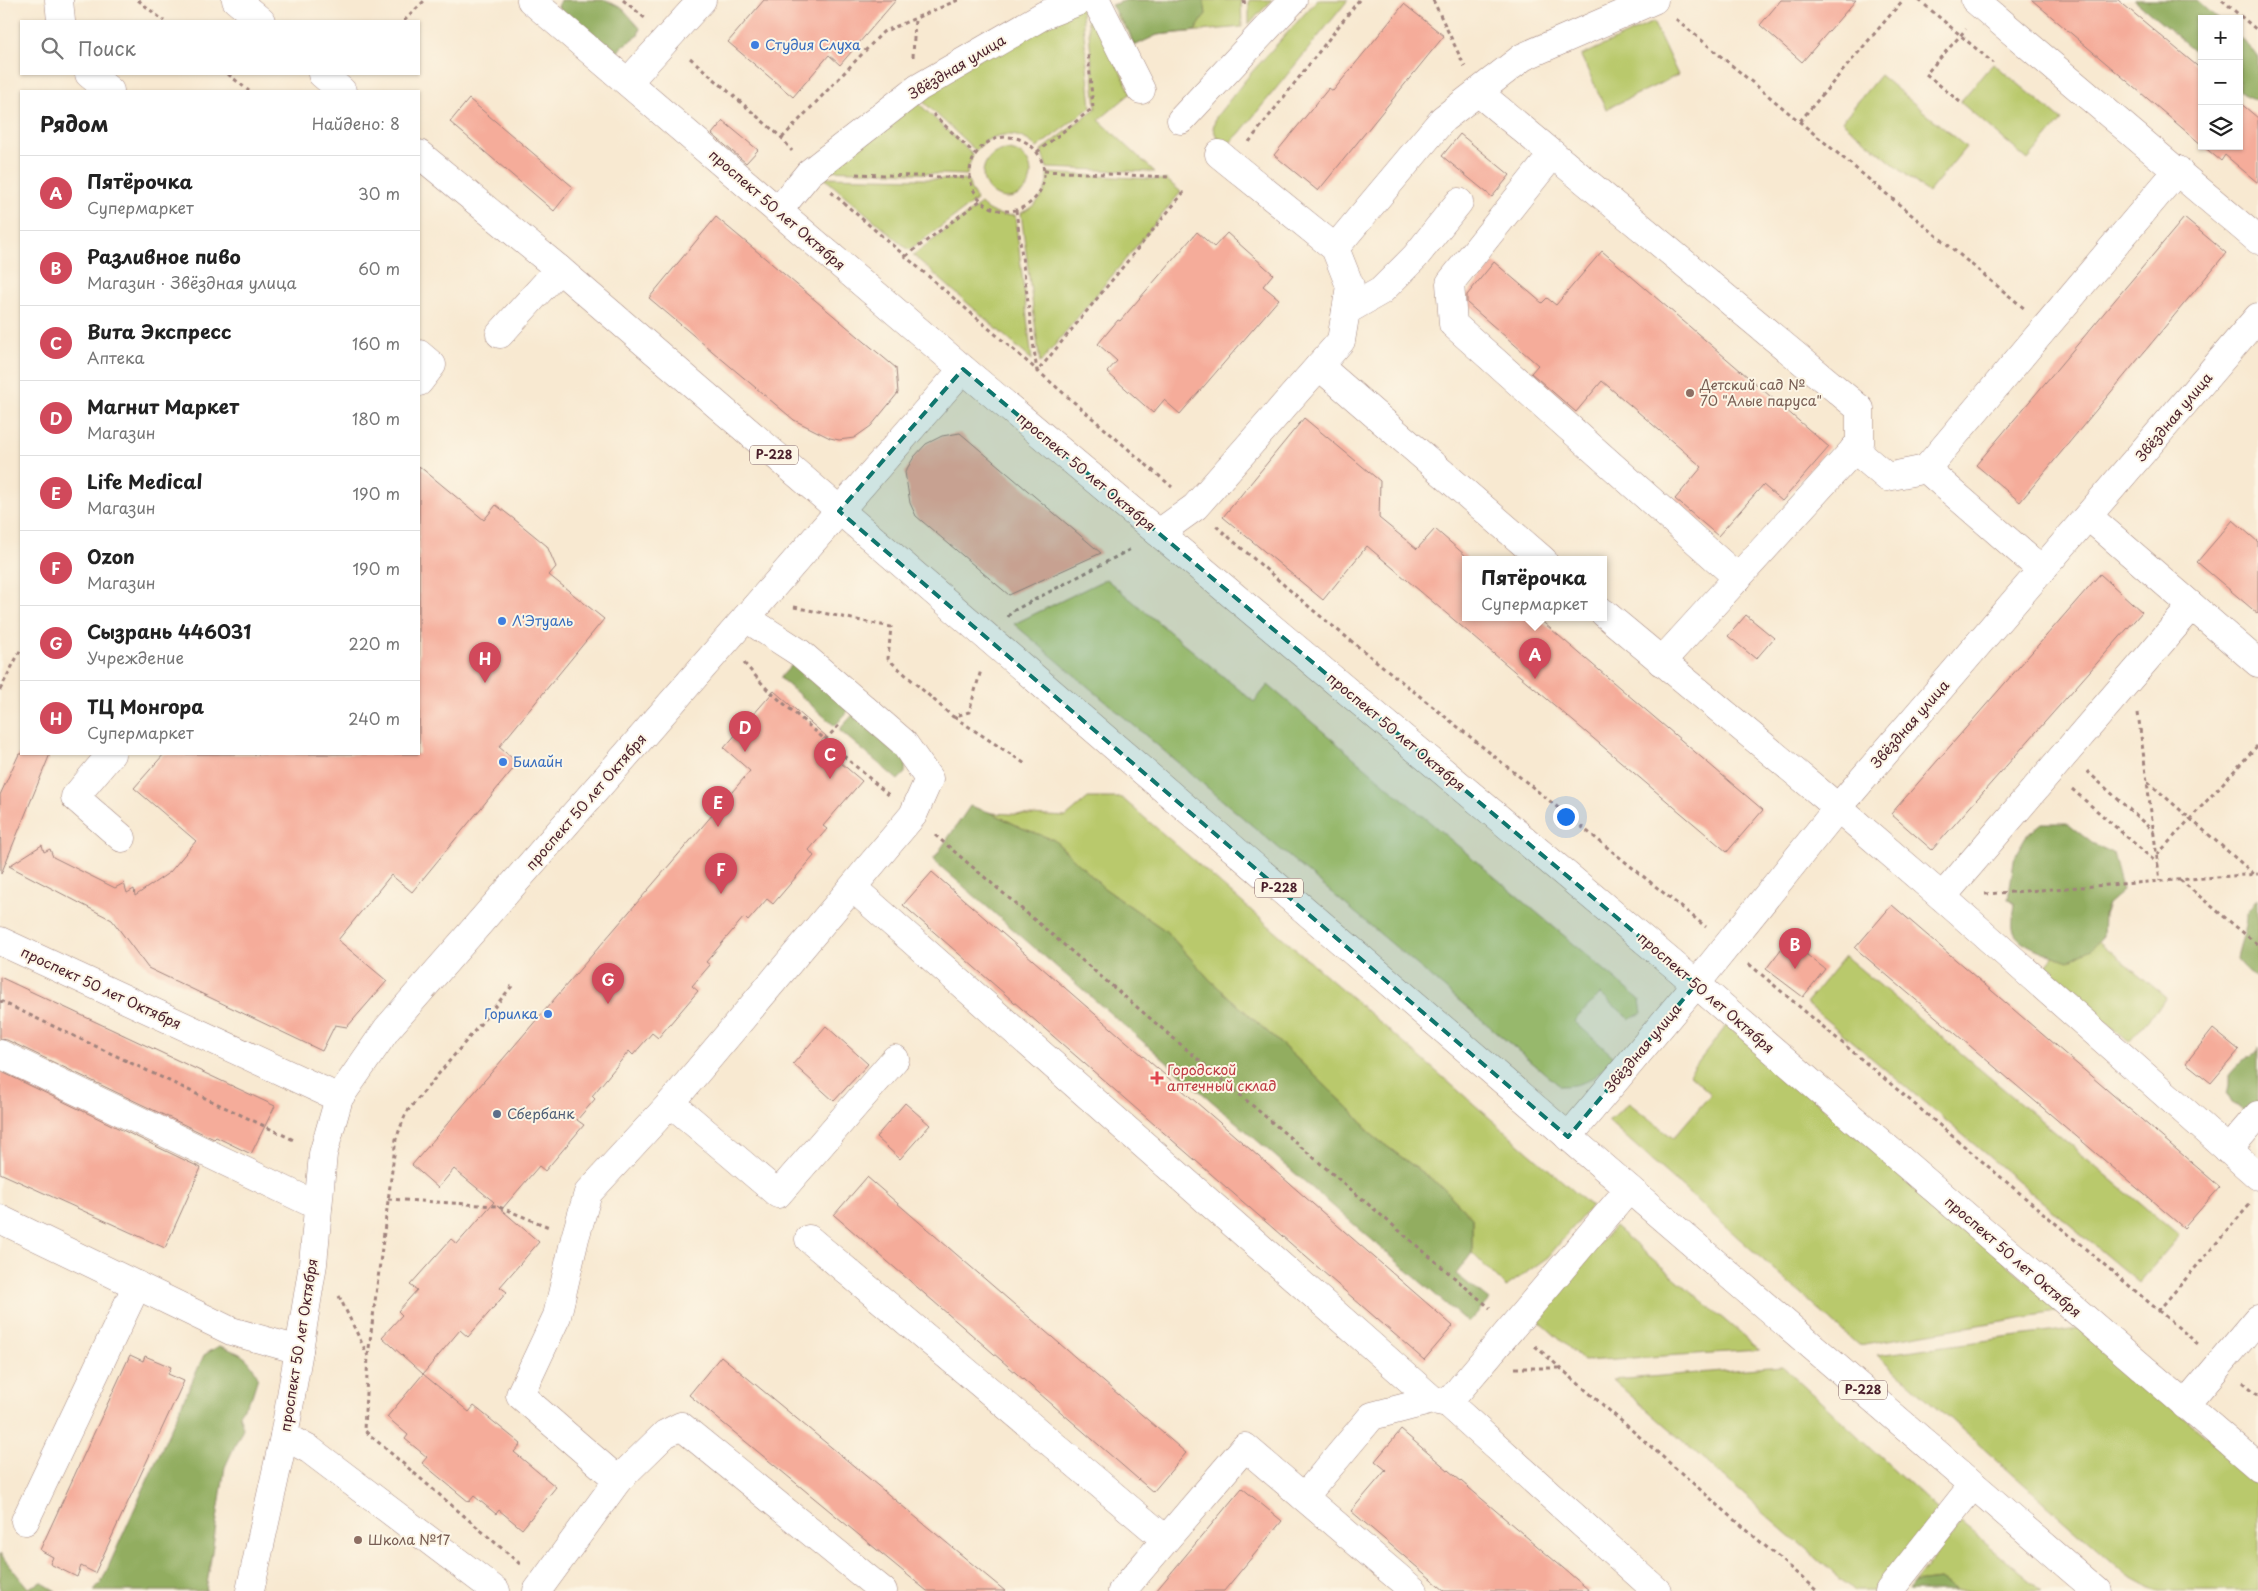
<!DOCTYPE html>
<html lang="ru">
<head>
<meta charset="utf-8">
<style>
	:root { --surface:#fff; --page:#f6f6f6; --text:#222; --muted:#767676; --line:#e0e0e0; --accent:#d1495b }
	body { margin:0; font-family:"Playpen Sans",sans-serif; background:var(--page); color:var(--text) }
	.controls { position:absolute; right:15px; top:15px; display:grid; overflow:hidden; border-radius:0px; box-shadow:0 1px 4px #0004 }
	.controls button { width:45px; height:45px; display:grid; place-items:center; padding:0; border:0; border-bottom:1px solid var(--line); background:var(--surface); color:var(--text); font:25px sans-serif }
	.you { position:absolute; left:1565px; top:816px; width:18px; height:18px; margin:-12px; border:4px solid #fff; border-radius:50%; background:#1a73e8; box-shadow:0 0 0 8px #1a73e833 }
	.badge { display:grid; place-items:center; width:32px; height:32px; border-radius:50%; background:var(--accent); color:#fff; font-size:16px; font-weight:700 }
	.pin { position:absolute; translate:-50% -41px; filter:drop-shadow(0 1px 2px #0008) }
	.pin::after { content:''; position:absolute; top:26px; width:18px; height:15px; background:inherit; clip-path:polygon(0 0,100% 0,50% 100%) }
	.popup { position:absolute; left:1462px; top:556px; width:145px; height:65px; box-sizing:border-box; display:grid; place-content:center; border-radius:0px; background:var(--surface); filter:drop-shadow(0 1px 4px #0005); font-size:16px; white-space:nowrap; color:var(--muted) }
	.popup b { font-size:19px; color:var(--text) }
	.popup::after { content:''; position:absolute; left:50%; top:100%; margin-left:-10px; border:10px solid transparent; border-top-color:var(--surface) }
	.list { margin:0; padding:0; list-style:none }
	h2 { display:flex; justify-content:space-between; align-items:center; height:65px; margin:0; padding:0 20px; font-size:21px }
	h2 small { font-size:16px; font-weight:400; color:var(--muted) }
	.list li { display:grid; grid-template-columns:32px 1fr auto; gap:15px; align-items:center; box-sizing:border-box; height:75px; padding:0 20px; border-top:1px solid var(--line) }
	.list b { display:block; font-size:19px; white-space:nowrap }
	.list p { margin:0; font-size:16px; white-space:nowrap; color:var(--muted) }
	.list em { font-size:16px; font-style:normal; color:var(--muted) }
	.icon { flex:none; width:28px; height:28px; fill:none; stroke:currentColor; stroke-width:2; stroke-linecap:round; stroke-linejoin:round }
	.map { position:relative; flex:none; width:2258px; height:1591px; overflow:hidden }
	.search { position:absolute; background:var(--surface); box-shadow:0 1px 4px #0004; left:20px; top:20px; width:400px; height:55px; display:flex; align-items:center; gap:12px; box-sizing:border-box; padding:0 18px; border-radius:0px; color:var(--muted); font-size:19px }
	.panel { position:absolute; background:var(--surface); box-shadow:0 1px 4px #0004; left:20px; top:90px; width:400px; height:665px; border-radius:0px }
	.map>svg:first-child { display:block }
	.green { fill:#b9c96c; stroke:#82744c }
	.forest { fill:#92ad60; stroke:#6e6646 }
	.building { fill:#f5ac9a }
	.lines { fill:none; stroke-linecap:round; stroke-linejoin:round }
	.minor-casing { stroke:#a1847e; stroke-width:29 }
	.major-casing { stroke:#a1847e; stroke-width:29 }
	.path { stroke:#a1847e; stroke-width:3; stroke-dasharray:4 4; stroke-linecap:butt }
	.minor { stroke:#fff; stroke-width:28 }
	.major { stroke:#fff; stroke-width:28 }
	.marked { fill:#0f766e; fill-opacity:0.2; stroke:#0f766e; stroke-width:4; stroke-dasharray:10 6; stroke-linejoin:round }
	.shop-dot { fill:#3f7fe0; stroke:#fcf5e5; stroke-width:2 }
	.education-dot { fill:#8d6e63; stroke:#fcf5e5; stroke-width:2 }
	.health-dot { fill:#e0444e; stroke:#fcf5e5; stroke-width:2 }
	.service-dot { fill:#5c6f8a; stroke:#fcf5e5; stroke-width:2 }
	.labels { text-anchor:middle; stroke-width:4; stroke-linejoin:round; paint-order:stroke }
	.shield { fill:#fcf5e5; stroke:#7f5f63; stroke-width:1 }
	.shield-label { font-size:12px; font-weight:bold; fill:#4a1f2b }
	.shop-label { font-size:14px; fill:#366cbe; stroke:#fcf5e5; text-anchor:start }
	.street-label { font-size:14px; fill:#4a1f2b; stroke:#fcf5e5 }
	.education-label { font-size:14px; fill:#785e54; stroke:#fcf5e5; text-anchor:start }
	.health-label { font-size:14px; fill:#be3a42; stroke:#fcf5e5; text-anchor:start }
	.service-label { font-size:14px; fill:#4e5e75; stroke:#fcf5e5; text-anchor:start }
</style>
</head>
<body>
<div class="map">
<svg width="2258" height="1591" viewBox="0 0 2258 1591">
	<rect width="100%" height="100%" fill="#fcf5e5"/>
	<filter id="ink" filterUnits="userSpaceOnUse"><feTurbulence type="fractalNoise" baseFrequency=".02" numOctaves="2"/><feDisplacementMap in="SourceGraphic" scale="10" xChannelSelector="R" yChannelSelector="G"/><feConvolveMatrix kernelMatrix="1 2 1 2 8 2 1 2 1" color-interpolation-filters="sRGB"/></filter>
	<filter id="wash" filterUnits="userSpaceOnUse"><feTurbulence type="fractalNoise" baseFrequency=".0096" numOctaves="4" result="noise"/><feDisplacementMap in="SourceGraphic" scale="20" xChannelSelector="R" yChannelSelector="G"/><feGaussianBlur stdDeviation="1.12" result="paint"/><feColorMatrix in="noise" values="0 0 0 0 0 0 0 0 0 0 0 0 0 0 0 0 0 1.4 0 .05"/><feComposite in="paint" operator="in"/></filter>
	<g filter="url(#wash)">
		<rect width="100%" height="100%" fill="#f8e9d1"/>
		<!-- green -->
		<g class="green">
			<path d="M1127,0H1241L1242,27L1157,35L1134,46L1129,32L1116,16Z"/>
			<path d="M1249,0H1272L1249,24Z"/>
			<path d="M1317,0H1348L1239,134L1224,148L1220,145L1213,128L1216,117L1251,73Z"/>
			<path d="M1086,2L1131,93L1099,120L1155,172L1047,168L1041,151L1096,108Z"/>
			<path d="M1081,3L1091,107L1037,148C1021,130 991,130 976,151L915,94Z"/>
			<path d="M1653,22L1678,75L1606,109L1581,56Z"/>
			<path d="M1993,63L2062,120L2028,160L1960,102Z"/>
			<path d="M1880,75L1966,147L1928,193L1842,121Z"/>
			<path d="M912,97L973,155L968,168L967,175L825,170Z"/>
			<circle cx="1007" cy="174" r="24"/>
			<path d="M1047,173L1167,180L1181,192L1040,363L1021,213C1037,206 1049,192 1047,173Z"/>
			<path d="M823,177L968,180L971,190L977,200L909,250Z"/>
			<path d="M981,204C989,213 1003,217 1015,215L1032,360L913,255Z"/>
			<path d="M1106,579L1254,702L1268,685L1640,1000L1642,1013L1630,1019L1600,994L1574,1021L1614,1057C1596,1077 1587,1086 1560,1086L1014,624Z"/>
			<path d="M1088,798H1122L1591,1206L1548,1257L1506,1287L1472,1253V1218L1443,1188L1373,1136L1352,1111L1291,1053L1210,980L1166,931L1104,888L1054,840L1022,828L992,813L1066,817Z"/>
			<path d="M2079,925L2167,998L2129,1042L2042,970Z"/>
			<path d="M1845,956L2179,1236L2139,1283L1806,1003Z"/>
			<path d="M1727,1025L2062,1311L1858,1345L1608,1121L1629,1103L1673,1138L1711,1094L1689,1074Z"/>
			<path d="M1615,1227L1760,1350L1584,1361L1531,1314Z"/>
			<path d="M2079,1328L2258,1480V1591H2158L2125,1573L1877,1355Z"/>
			<path d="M1782,1366L1938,1510L1879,1591H1854L1613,1380Z"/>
			<path d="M1961,1523L2043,1591H1956L1939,1580L1914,1583Z"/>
		</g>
		<!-- forest -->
		<g class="forest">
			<path d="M560,0H606L623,9L640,28L638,36L622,46L617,53L610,55L558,7Z"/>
			<path d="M1127,0H1204L1206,14L1195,31L1157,35L1134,46L1129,32L1111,5Z"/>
			<path d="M2134,0H2197L2218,19H2202V57Z"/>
			<path d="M2239,37L2250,47L2258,58V101L2247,97L2239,90Z"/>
			<path d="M800,656L854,704L835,726L780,678Z"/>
			<path d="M859,708L906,760L905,773L898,780L839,730Z"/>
			<path d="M970,806L992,813L1022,828L1054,840L1104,888L1166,931L1210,980L1291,1053L1352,1111L1373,1136L1443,1188L1472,1218V1253L1456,1274L1489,1300L1468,1323L933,860Z"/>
			<path d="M2042,823H2067L2092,843L2113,853L2123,891L2108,904L2104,915L2103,936L2091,949L2068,961C2055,956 2019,946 2014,932C2011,923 2014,913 2015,904L2008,899L2015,855L2026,836Z"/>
			<path d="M2258,898V978L2248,972L2237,959C2239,943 2248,928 2247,913Z"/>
			<path d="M2258,1047V1103L2245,1110L2232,1103L2227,1094L2229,1085V1075L2242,1061L2257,1052Z"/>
			<path d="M219,1346C240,1353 248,1355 258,1377L252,1396L239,1414L243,1428L225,1467L206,1591H94L101,1583L204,1355Z"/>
			<path d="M0,1554L28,1588L41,1582L56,1591H0Z"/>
			<path d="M1939,1580L1956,1591H1908L1914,1583Z"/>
		</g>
		<g id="blocks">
			<!-- building -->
			<g class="building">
				<path d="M764,0H896L840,65L829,55L793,97L728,42Z"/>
				<path d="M1781,0H1856L1802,62L1760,25Z"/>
				<path d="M2032,0H2118L2202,70V145Z"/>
				<path d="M1404,4L1444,36L1318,191L1274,155L1329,88L1333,91Z"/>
				<path d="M469,99L573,187L554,211L450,122Z"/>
				<path d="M2239,102L2258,118V183L2225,155L2221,161L2203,146H2239Z"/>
				<path d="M723,121L758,150L746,163L712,134Z"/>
				<path d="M1460,134L1510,175L1492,197L1442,156Z"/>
				<path d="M716,217L896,368L898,393L871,426L854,438L839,440L830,438L794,420L649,298Z"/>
				<path d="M2184,218L2226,253L2020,502L1976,465Z"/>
				<path d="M1197,232L1214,247L1227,233L1273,274L1263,286L1279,299L1180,414L1164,400L1153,413L1107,372L1117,361L1098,344L1118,320L1120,321Z"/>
				<path d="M1602,251L1829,447L1782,501L1763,485L1718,536L1675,499L1702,467L1602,381L1576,412L1531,373L1538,365L1467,303V295L1494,262L1542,303L1547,298L1556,305Z"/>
				<path d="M1304,418L1380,481L1379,518L1417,549L1435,529L1466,556V618H1538L1763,810L1727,852L1367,546L1323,600L1223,517Z"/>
				<path d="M960,433L1101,553L1009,595L916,516L910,503L905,472L914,457L926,444L942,436Z"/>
				<path d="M419,466L484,520L496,505L514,519L547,546L556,567L549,575L604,619L499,747L518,763L412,892L391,875L338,940L387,981L347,1027L335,1025L322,1051L148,968L112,920L9,866L42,845L44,852L50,849L53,857L115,888L124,883L127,893L134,889L135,896L170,872L196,841L134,788L164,754H419Z"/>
				<path d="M2233,520L2258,542V614L2197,562Z"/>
				<path d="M2100,574L2142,612L1932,850L1891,814Z"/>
				<path d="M1746,615L1774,638L1756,659L1728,636Z"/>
				<path d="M774,691L826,736L819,744L862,781L823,826L827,829L809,850L814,856L773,904L767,899L748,921L744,917L706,962L710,965L692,986L698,991L658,1038L652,1033L633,1055L629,1051L592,1096L595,1099L577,1120L584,1125L545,1171L539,1166L502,1209L497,1206L539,1242L500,1287L507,1292L468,1337L460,1330L423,1374L382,1337L402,1315L398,1311L417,1290L410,1285L451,1239L457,1244L494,1202L454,1169L438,1188L412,1165L750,771L724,748Z"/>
				<path d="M19,754H50L1,874L0,795Z"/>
				<path d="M932,872L1453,1326L1424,1360L903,905Z"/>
				<path d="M1892,905L2220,1187L2184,1228L1855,948Z"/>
				<path d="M1788,940L1825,969L1803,997L1766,969Z"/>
				<path d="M0,977L275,1106L251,1154L216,1137L214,1139L7,1040L0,1039Z"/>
				<path d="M826,1026L868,1064L834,1101L793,1064Z"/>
				<path d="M2213,1029L2239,1050L2211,1083L2186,1063Z"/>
				<path d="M0,1071L201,1168L165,1248L0,1173Z"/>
				<path d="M905,1103L930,1125L900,1159L876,1137Z"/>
				<path d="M867,1177L1186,1453L1153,1492L834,1215Z"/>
				<path d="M130,1355L143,1361L145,1356L171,1367L168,1374L184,1381L95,1573L81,1566L77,1577L50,1564L53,1557L40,1550Z"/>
				<path d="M721,1356L1005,1591H927L689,1395Z"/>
				<path d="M423,1374L469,1412L474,1406L521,1444L514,1452L556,1487L522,1529L499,1510L496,1514L474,1496L469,1502L422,1463L427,1457L405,1439L408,1435L387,1417Z"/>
				<path d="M1401,1430L1590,1591H1445L1351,1511L1386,1470L1375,1461Z"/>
				<path d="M1242,1488L1282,1521L1224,1591H1156Z"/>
			</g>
		</g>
	</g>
	<g filter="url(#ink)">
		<use href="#blocks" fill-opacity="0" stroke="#a1847e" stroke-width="1"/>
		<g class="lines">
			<defs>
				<g id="minor">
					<path d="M59,0L61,21"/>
					<path d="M531,0L963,369L1680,970L2258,1467"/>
					<path d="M1096,0L1141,90"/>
					<path d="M1975,0L2258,240"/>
					<path d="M89,74L110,91"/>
					<path d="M628,82L702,0"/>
					<path d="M1478,92L1860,409V443L1661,662"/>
					<path d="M1181,120L1293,0"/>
					<path d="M1553,154L1450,283L1453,324L1738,578"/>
					<path d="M778,211L809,173L918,88L1044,15L1082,0"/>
					<path d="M1335,248L1443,119L1523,57L1654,0"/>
					<path d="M1346,311L1381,291L1415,257L1459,202"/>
					<path d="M500,334L559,269"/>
					<path d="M419,354L432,365L419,382"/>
					<path d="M1319,366L1543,560"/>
					<path d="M1854,449L1887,477L1926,469"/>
					<path d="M2089,517L2258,663"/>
					<path d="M1159,533L1195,507L1341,341L1350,286L1335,248L1219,154"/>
					<path d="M2043,569L2029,559L1926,469L2178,170"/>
					<path d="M1604,613L1824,796L1942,897L2258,1176"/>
					<path d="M111,754L75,797L122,838"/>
					<path d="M853,888L1433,1400L1448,1403L1629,1189"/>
					<path d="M1942,897L2192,606"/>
					<path d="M0,941L339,1098"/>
					<path d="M0,1054L318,1206"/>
					<path d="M671,1103L778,1194L895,1059"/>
					<path d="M1568,1137L1696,984L1837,809L2258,317"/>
					<path d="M2228,1150L2258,1115"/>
					<path d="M0,1219L231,1331L299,1350"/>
					<path d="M809,1239L1165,1539"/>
					<path d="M1448,1403L1657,1591"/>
					<path d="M2185,1405L2258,1319"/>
					<path d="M284,1436L310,1450L496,1591"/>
					<path d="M618,1480L665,1434L681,1426L883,1591"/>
					<path d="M1304,1497L1372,1416L1433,1400"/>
					<path d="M25,1521L137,1285"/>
					<path d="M250,1591L284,1436L299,1350L313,1264L323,1154L339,1098L387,1029L963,369"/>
					<path d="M537,1591L618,1480L520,1395L557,1316L575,1238L588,1193L671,1103L913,815L929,779L903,742L800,653L746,618"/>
					<path d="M1122,1591L1245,1447L1414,1591"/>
					<path d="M1889,1591L1973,1485"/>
				</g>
				<g id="major">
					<path d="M236,0L261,21"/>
					<path d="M322,74L342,91"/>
					<path d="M419,154L559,269L2097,1591"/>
				</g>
			</defs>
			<!-- minor casing -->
			<use href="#minor" class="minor-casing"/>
			<!-- major casing -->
			<use href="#major" class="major-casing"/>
			<!-- path -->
			<g class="path">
				<path d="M138,0L164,21"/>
				<path d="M623,0L646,19"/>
				<path d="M1244,0L1245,7"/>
				<path d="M1433,0L1465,67"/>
				<path d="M1919,0L1993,63"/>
				<path d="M2222,0L2258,31"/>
				<path d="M1676,19L2025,309"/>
				<path d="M404,21L425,0"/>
				<path d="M913,57L915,18"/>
				<path d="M690,58L782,138L792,151"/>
				<path d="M228,74L249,91"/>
				<path d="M1960,102L1926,74L1966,29"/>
				<path d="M933,114L976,155"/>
				<path d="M1800,121L1903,0"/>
				<circle cx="1007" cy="174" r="37"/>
				<path d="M782,138L883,32L958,0"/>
				<path d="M1249,142L1359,0"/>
				<path d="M1037,152L1093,108L1088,53"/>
				<path d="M1044,171L1168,177"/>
				<path d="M856,174L971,178"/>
				<path d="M831,192L1172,487"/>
				<path d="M1016,210L1037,372L1184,192"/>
				<path d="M906,256L981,200"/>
				<path d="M1216,526L1314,611L1706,927"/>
				<path d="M794,607L891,627L888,659L953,717L969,712L981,670"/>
				<path d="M1008,617L1011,612L1131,549"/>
				<path d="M744,663L767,689L891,797"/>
				<path d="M0,690L21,649"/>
				<path d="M2138,713L2160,881"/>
				<path d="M954,717L1027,765"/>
				<path d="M825,740L840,724"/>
				<path d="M2087,771L2154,832"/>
				<path d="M2148,782L2254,874"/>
				<path d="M2072,789L2158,864"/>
				<path d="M935,835L1490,1308"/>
				<path d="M2157,855L2258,745"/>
				<path d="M2180,880L2258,945"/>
				<path d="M1985,894L2258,874"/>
				<path d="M1749,964L2198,1344"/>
				<path d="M512,986L406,1113L396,1139L368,1356L364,1430L520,1564"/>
				<path d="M0,1001L296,1141"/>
				<path d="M388,1199L497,1206L549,1227"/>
				<path d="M339,1296L368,1356"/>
				<path d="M2158,1311L2251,1203"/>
				<path d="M1535,1346L1817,1591"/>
				<path d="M1515,1368H1559"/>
				<path d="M2243,1382L2258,1395"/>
			</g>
			<!-- minor -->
			<use href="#minor" class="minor"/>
			<!-- major -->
			<use href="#major" class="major"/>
		</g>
	</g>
	<!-- marked area -->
	<path class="marked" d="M963,369L1696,984L1568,1137L839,511Z"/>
	<!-- markers -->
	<g class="shop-dot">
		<circle cx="755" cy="45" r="5"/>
		<circle cx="502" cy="621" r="5"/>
		<circle cx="503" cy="762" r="5"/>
		<circle cx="548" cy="1014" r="5"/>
	</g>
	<g class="education-dot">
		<circle cx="1690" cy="393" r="5"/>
		<circle cx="358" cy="1540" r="5"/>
	</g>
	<path class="health-dot" d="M1154.5 1070.5h5v5h5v5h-5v5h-5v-5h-5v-5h5z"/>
	<circle class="service-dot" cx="497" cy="1114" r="5"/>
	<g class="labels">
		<!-- shield labels -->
		<g class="shield">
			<rect x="750" y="445.5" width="48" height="19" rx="4"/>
			<rect x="1255" y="878.5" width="48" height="19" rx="4"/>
			<rect x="1839" y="1380.5" width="48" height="19" rx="4"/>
		</g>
		<g class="shield-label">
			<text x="774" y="459">Р-228</text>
			<text x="1279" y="892">Р-228</text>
			<text x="1863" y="1394">Р-228</text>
		</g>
		<!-- shop labels -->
		<g class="shop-label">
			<text x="765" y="50">Студия Слуха</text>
			<text x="512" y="626">Л'Этуаль</text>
			<text x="513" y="767">Билайн</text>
			<text x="538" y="1019" text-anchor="end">Горилка</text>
		</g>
		<!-- street labels -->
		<g class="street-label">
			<text transform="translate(957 67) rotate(-31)" y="5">Звёздная улица</text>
			<text transform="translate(777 210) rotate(41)" y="5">проспект 50 лет Октября</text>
			<text transform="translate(2174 417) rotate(-50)" y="5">Звёздная улица</text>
			<text transform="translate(1086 472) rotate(40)" y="5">проспект 50 лет Октября</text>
			<text transform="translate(1910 724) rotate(-49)" y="5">Звёздная улица</text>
			<text transform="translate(1396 732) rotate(40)" y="5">проспект 50 лет Октября</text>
			<text transform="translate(586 802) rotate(-49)" y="5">проспект 50 лет Октября</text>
			<text transform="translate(101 988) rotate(25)" y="5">проспект 50 лет Октября</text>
			<text transform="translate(1706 993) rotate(41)" y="5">проспект 50 лет Октября</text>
			<text transform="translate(1643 1048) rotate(-50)" y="5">Звёздная улица</text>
			<text transform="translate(2013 1257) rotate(41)" y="5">проспект 50 лет Октября</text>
			<text transform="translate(299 1345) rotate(-81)" y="5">проспект 50 лет Октября</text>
		</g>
		<!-- education labels -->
		<g class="education-label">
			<text x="1700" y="390">Детский сад №<tspan x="1700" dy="16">70 "Алые паруса"</tspan></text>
			<text x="368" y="1545">Школа №17</text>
		</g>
		<!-- health labels -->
		<g class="health-label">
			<text x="1167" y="1075">Городской<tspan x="1167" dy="16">аптечный склад</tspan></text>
		</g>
		<!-- service labels -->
		<g class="service-label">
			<text x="507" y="1119">Сбербанк</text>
		</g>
	</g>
</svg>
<div class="controls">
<button>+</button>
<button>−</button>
<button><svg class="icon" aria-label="layers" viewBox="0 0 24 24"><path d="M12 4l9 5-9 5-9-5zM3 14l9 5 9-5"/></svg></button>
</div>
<div class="you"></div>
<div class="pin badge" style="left:1535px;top:679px">A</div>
<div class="popup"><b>Пятёрочка</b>Супермаркет</div>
<div class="pin badge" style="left:1795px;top:969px">B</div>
<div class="pin badge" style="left:830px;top:779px">C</div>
<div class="pin badge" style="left:745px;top:752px">D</div>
<div class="pin badge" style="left:718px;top:827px">E</div>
<div class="pin badge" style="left:721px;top:894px">F</div>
<div class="pin badge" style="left:608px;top:1004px">G</div>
<div class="pin badge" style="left:485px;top:683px">H</div>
<div class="search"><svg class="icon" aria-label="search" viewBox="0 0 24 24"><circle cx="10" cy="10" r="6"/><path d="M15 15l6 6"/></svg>Поиск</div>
<section class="panel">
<h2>Рядом<small>Найдено: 8</small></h2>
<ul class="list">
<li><span class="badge">A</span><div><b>Пятёрочка</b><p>Супермаркет</p></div><em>30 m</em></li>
<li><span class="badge">B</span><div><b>Разливное пиво</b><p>Магазин · Звёздная улица</p></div><em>60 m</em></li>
<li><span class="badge">C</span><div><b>Вита Экспресс</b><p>Аптека</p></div><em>160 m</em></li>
<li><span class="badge">D</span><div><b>Магнит Маркет</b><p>Магазин</p></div><em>180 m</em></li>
<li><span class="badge">E</span><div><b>Life Medical</b><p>Магазин</p></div><em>190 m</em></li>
<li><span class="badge">F</span><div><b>Ozon</b><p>Магазин</p></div><em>190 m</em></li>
<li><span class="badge">G</span><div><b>Сызрань 446031</b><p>Учреждение</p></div><em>220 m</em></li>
<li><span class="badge">H</span><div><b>ТЦ Монгора</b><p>Супермаркет</p></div><em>240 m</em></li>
</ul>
</section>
</div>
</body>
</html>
